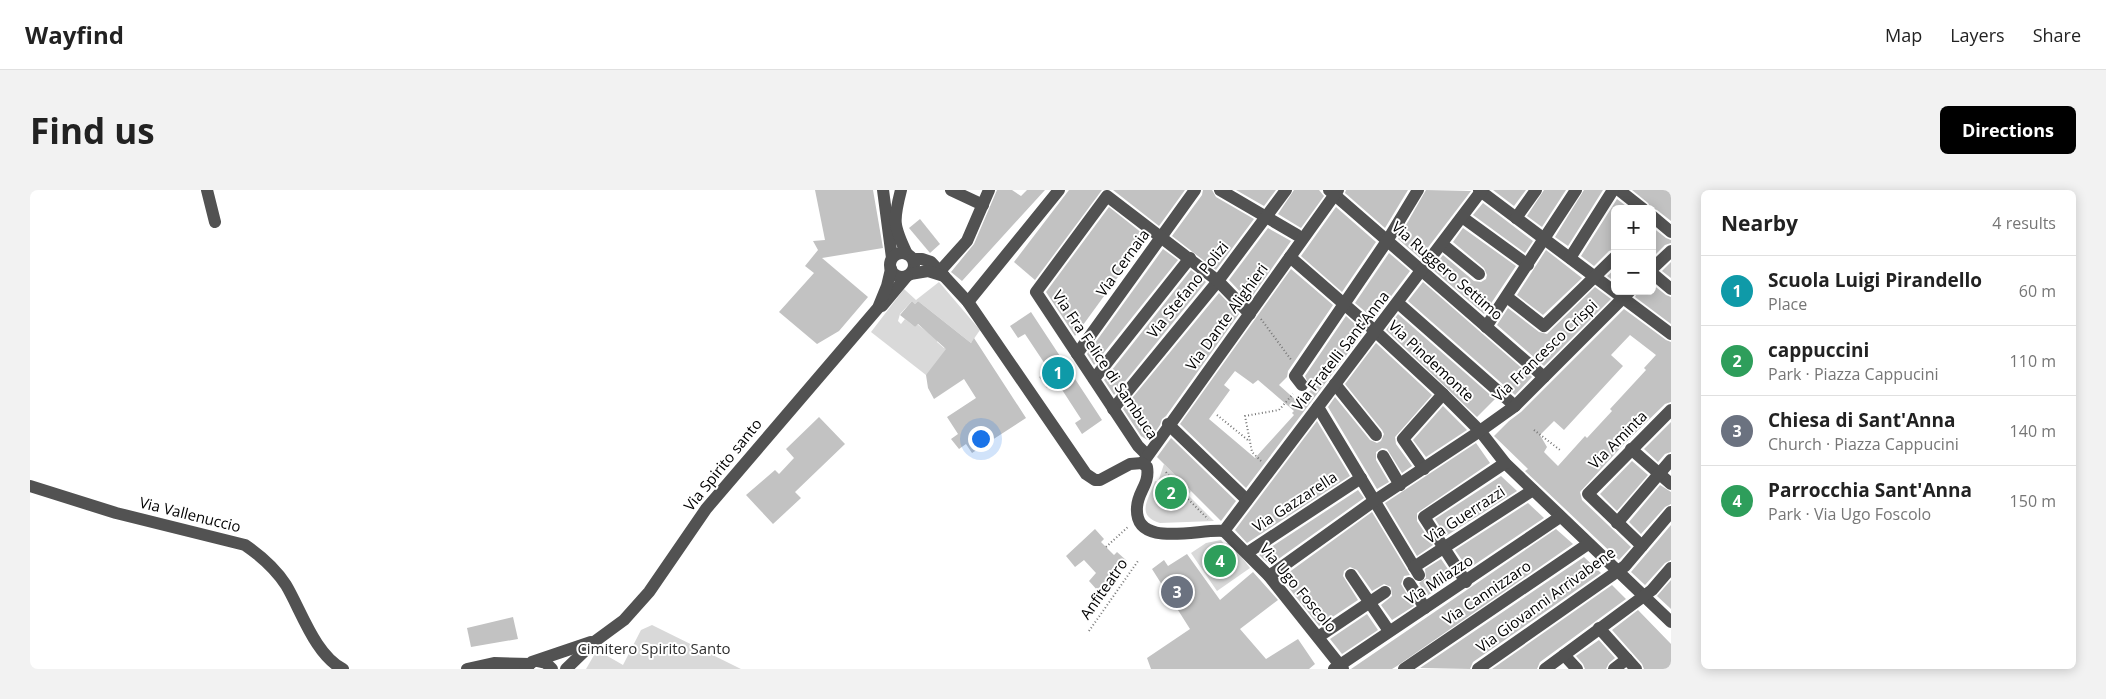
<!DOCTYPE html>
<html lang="en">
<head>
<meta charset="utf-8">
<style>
	:root { --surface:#fff; --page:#f2f2f2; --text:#222; --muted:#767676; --line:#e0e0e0; --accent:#000 }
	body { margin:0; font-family:"Open Sans",sans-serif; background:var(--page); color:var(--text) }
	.controls { position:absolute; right:15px; top:15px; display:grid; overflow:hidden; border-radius:8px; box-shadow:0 2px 12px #0003 }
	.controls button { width:45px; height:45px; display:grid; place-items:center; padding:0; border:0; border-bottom:1px solid var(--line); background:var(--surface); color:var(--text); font:25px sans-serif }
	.you { position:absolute; left:950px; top:248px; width:18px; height:18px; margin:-12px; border:4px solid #fff; border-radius:50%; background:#1a73e8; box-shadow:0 0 0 8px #1a73e833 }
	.badge { display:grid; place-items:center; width:32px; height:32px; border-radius:50%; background:var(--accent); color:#fff; font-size:16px; font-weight:700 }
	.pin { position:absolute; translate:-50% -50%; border:2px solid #fff; box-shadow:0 1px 5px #0006 }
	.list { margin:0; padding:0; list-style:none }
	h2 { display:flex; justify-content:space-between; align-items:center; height:65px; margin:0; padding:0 20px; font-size:21px }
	h2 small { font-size:16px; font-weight:400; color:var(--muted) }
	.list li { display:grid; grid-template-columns:32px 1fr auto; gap:15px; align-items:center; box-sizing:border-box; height:70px; padding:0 20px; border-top:1px solid var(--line) }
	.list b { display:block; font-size:19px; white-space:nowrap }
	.list p { margin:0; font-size:16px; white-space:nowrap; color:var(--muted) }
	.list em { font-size:16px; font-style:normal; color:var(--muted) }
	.map { position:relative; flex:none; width:1641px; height:479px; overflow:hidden; border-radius:8px }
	header { display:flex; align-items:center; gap:30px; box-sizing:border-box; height:70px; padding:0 25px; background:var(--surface); border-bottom:1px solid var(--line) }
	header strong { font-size:24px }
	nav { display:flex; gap:28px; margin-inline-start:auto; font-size:18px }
	.intro { display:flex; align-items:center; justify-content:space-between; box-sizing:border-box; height:120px; padding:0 30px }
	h1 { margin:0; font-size:35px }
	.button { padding:12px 22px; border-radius:8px; background:var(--accent); color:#fff; font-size:18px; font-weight:700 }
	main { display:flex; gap:30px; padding:0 30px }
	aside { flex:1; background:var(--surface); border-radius:8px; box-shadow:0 2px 12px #0003 }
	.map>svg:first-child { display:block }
	.green { fill:#d9d9d9 }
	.building { fill:#c2c2c2; fill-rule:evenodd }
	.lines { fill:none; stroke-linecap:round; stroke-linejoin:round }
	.path { stroke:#747474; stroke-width:2; stroke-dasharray:1 2.5; stroke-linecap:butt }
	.minor { stroke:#525252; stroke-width:12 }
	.labels { text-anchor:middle; stroke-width:4; stroke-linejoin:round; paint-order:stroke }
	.street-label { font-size:15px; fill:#000; stroke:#fff }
	.park-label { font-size:15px; fill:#303030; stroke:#fff }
</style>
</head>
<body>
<header>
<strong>Wayfind</strong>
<nav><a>Map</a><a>Layers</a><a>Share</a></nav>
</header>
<div class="intro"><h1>Find us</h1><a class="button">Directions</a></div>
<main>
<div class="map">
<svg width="1641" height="479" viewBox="0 0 1641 479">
	<rect width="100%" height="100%" fill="#fff"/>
	<!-- green -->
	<g class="green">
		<path d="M909,92L950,140L941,153L888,111L885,114L882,111L870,124L868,131L871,134L875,129L885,137L887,134L908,150L907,152L914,158L916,156L929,167L896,185L841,142L874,99L886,110Z"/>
		<path d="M1134,274L1161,301L1158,305L1184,331L1130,333C1104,325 1120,308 1125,291L1128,292Z"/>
		<path d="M1191,350L1195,355L1199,351L1220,378L1187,401L1161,363L1176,353Z"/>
		<path d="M622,435L711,479H556L567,460L593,475L611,440Z"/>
	</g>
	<!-- building -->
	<g class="building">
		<path d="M785,0H843L853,58L792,68L838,107L809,141L787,154L749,122L784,83L775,76L788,60L783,51L795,50Z"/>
		<path d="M967,0H982L991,6L997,0H1015L932,91L921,82L944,54Z"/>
		<path d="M1039,0H1072L1005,90L984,72Z"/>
		<path d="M1083,0H1155L1129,36Z"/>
		<path d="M1173,0H1182L1186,7L1224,29L1186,80L1142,46L1172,5Z"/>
		<path d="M1206,0H1246L1234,16Z"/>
		<path d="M1264,0H1289L1294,6L1271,38L1248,24Z"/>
		<path d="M1316,0H1378L1355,38L1315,3Z"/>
		<path d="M1396,0L1441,1L1390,68L1368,49Z"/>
		<path d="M1463,0H1496L1484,16Z"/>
		<path d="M1514,0H1536L1512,37L1497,26Z"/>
		<path d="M1554,0H1573L1538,56L1525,47Z"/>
		<path d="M1602,0H1641V31L1627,20L1621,18L1618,13Z"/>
		<path d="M1587,9L1600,19H1585V59L1579,61L1564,76L1551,66Z"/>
		<path d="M1453,13L1503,51L1495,63L1443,25Z"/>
		<path d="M1079,17L1117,47L1045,146L1016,102Z"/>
		<path d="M1306,17L1346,52L1312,102L1271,66Z"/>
		<path d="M890,29L910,54L900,63L879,38Z"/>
		<path d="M1622,37L1636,48L1641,50V53L1635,55L1622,68Z"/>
		<path d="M1238,38L1261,51L1219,111L1199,90Z"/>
		<path d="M1433,38L1486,76L1454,124L1402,79L1413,65L1444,91L1451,92L1456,89L1457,85L1454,78L1423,52Z"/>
		<path d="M1133,59L1148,70L1064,175L1057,164Z"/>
		<path d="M1516,60L1552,88L1513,125L1487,105Z"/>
		<path d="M1359,63L1380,81L1344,129L1325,113Z"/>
		<path d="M1641,72V88L1632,81Z"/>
		<path d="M1261,79L1303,115L1258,181L1257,187L1249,195L1268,212L1281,200L1275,186L1316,126L1334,142L1216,298L1150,234ZM1205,181L1223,194L1228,190L1264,221L1262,223L1264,225L1225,268L1179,229L1200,200L1194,195Z"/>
		<path d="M1585,79V92L1577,86Z"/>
		<path d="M1161,80L1176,92L1084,205L1074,190Z"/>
		<path d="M1393,92L1502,187L1485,205L1378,111Z"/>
		<path d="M1622,94L1636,105L1641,107V134L1605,107L1608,101H1622Z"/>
		<path d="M1565,97L1581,109L1514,176L1467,135L1478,118L1509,142L1517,144Z"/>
		<path d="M1189,103L1209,124L1136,226L1132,229L1130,235L1119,251L1111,246L1093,219Z"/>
		<path d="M882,111L885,114L888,111L941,153L944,148L996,228L942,263L936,254L929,259L921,249L928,244L917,227L946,208L934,189L904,209L898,198L896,185L916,159L888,134L885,137L870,125Z"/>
		<path d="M1594,119L1636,150L1641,152V212L1635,214L1595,253L1550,302L1552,310L1601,357L1589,370L1495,281L1498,279L1464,246L1479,231L1491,222ZM1600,145L1626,165L1614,178L1616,180L1580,219L1582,221L1557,248L1555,246L1528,276L1514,262L1517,257L1510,245L1524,231L1534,240L1593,176L1581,165Z"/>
		<path d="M1001,122L1072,230L1052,244L1045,233L1051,229L1027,192L1017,198L1009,187L1019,180L995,144L988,148L980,136Z"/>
		<path d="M1368,124L1465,209L1447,227L1356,140Z"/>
		<path d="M1346,153L1402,205L1365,247L1366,254L1382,276L1372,283L1357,259L1352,258L1346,262V270L1359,292L1347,299L1298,217L1305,207L1340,250L1347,253L1351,251L1354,244L1352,240L1315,194Z"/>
		<path d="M1413,216L1437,240L1396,267L1383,250Z"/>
		<path d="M789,227L815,254L765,302L771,308L743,334L716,305L745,280L749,284L764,268L756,259Z"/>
		<path d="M1287,231L1320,286L1217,353L1205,340Z"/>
		<path d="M1641,232V262L1635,264L1628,272L1614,259Z"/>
		<path d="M1141,248L1206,311L1191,331L1127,267Z"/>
		<path d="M1446,253L1460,273L1387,323V331L1403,355L1387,366L1355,313Z"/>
		<path d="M1602,271L1618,285L1587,321L1570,304Z"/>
		<path d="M1471,286L1487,301L1416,346L1405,329Z"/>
		<path d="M1630,295L1641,302V314L1635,317L1611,344L1599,332Z"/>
		<path d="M1328,300L1334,308L1240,375L1229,365Z"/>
		<path d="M1498,313L1514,328L1438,379L1425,360Z"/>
		<path d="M1342,322L1380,385L1374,386L1371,394L1384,416L1362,430L1351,415L1362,406L1361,397L1354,394L1342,401L1327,380L1320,377L1314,381L1313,386L1328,410L1289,436L1251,388Z"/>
		<path d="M1641,335V370L1635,373L1615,395L1601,382Z"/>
		<path d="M1065,339L1074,349L1071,352L1084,365L1087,362L1097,371L1068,401L1059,391L1066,383L1054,370L1045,377L1036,366Z"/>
		<path d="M1526,339L1543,354L1367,476L1362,479H1321Z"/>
		<path d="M1157,364L1190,410L1223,382L1248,410L1210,439L1236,469L1268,449L1285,474L1279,479H1121L1117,468L1160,439L1122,379L1134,370L1138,376Z"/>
		<path d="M1554,367L1571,383L1443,472L1440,479L1390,478Z"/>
		<path d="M1411,369L1424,388L1397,406L1389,393L1396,388L1395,379Z"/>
		<path d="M1641,390V419L1627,406Z"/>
		<path d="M1582,395L1596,409L1510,472L1507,479H1462Z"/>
		<path d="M1608,420L1641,454V475L1638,479H1614L1612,474L1582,440Z"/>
		<path d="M1337,424L1348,440L1312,464L1300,449Z"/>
		<path d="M483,427L488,449L441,457L437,438Z"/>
		<path d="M1569,450L1585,468L1579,473L1576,479H1555L1553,474L1546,466Z"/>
	</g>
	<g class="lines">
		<!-- path -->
		<g class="path">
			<path d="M1231,129L1262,171"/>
			<path d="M1187,225L1219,251"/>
			<path d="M1504,240L1530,260"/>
			<path d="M1231,271L1222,262L1215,226L1249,220L1263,204"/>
			<path d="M1136,282L1153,304L1178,329"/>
			<path d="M1124,306L1152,304"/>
			<path d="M1076,357L1099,336"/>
			<path d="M1059,441L1108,371"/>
		</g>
		<!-- minor -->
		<g class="minor">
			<path d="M177,0L185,32"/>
			<path d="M853,0L862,68"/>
			<path d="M871,0C863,31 863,35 877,64"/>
			<path d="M921,0L953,15"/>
			<path d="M1190,0L1267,45"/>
			<path d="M1299,0L1514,187"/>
			<path d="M1449,0L1641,144"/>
			<path d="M1589,0L1613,19"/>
			<path d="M1622,26L1641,42"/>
			<path d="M1432,27L1498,75"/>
			<path d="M1486,28L1506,0"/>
			<path d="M1412,54L1449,84"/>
			<circle cx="872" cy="75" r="12"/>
			<path d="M1260,67L1345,141L1413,204L1450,241L1475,273L1641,432"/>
			<path d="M1540,68L1583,0"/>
			<path d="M883,69H892L901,72L938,112L1056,284L1065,290H1070L1100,274L1112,273"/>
			<path d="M1622,79L1641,61"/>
			<path d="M910,81L937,51L959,0"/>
			<path d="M1622,83L1641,99"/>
			<path d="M880,84L898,81L914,86"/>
			<path d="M1477,107L1514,136L1585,67"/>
			<path d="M938,112L1029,0"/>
			<path d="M1368,113L1485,216"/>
			<path d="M852,116L877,86"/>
			<path d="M1456,137L1546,0"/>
			<path d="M1047,164L1165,0"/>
			<path d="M1064,189L1160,68"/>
			<path d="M1305,194L1346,245"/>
			<path d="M1272,195L1265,186L1357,51L1388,0"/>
			<path d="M1288,217L1389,385"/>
			<path d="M1083,219L1188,91L1256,0"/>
			<path d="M1138,234L1217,310"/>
			<path d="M1601,259L1641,294"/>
			<path d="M1117,265L1108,256L1006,102L1077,6L1188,91L1220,124"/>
			<path d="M1353,266L1370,295"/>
			<path d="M1114,271L1308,0"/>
			<path d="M1112,273L1117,277C1120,294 1108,301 1107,317C1104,360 1170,338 1194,341"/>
			<path d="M1394,279L1373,249L1413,204"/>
			<path d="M0,296L86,323L215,355C231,366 245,378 256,395C271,420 285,465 313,479"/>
			<path d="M1587,333L1641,270"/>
			<path d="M1194,341L1452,0"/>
			<path d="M1194,341L1239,386L1313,479"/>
			<path d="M1612,356L1558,304L1641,220"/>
			<path d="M1217,363L1331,288"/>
			<path d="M1384,377L1503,300"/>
			<path d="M1321,385L1359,441"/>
			<path d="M1239,386L1344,311L1450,241L1485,216L1600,101"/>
			<path d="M1436,392L1394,327L1475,273"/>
			<path d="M1379,393L1395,418"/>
			<path d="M1569,438L1606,479"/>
			<path d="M1288,447L1355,402"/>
			<path d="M1534,465L1547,479"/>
			<path d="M507,471L516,473L522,479"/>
			<path d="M437,479L464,473L500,474"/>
			<path d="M495,479L502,472L561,452"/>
			<path d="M536,479L564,452L594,430L619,402L676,319L848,118L857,96L861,79"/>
			<path d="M1304,479L1530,327"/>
			<path d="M1374,479L1558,354"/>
			<path d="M1448,479L1595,376L1641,322"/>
			<path d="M1515,479L1622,400L1641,378"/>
			<path d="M1584,479L1597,469"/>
		</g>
	</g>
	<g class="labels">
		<!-- street labels -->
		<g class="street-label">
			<text transform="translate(1093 73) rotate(-54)" y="5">Via Cernaia</text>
			<text transform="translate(1417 81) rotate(41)" y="5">Via Ruggero Settimo</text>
			<text transform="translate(1158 100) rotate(-51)" y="5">Via Stefano Polizi</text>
			<text transform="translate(1197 127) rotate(-54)" y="5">Via Dante Alighieri</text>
			<text transform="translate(1311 161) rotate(-52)" y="5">Via Fratelli Sant'Anna</text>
			<text transform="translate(1515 161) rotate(-44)" y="5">Via Francesco Crispi</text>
			<text transform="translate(1401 171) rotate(43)" y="5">Via Pindemonte</text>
			<text transform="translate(1075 175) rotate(56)" y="5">Via Fra Felice di Sambuca</text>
			<text transform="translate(1588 250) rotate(-45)" y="5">Via Aminta</text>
			<text transform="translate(693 275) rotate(-51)" y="5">Via Spirito santo</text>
			<text transform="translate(1265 312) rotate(-33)" y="5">Via Gazzarella</text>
			<text transform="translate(160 325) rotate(14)" y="5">Via Vallenuccio</text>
			<text transform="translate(1435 325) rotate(-33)" y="5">Via Guerrazzi</text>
			<text transform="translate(1409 390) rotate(-33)" y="5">Via Milazzo</text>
			<text transform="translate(1268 398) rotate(50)" y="5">Via Ugo Foscolo</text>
			<text transform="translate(1074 399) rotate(-55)" y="5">Anfiteatro</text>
			<text transform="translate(1457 403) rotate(-34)" y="5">Via Cannizzaro</text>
			<text transform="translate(1516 410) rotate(-36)" y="5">Via Giovanni Arrivabene</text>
		</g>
		<!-- park labels -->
		<g class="park-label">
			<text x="624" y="464">Cimitero Spirito Santo</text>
		</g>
	</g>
</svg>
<div class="controls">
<button>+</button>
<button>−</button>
</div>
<div class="you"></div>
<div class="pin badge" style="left:1028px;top:183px;background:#0f9aa8">1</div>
<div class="pin badge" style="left:1141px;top:303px;background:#2e9e5b">2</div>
<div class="pin badge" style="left:1147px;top:402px;background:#6b7280">3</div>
<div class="pin badge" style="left:1190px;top:371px;background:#2e9e5b">4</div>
</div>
<aside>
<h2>Nearby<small>4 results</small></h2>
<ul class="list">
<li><span class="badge" style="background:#0f9aa8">1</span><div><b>Scuola Luigi Pirandello</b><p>Place</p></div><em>60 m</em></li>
<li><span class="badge" style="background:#2e9e5b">2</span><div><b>cappuccini</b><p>Park · Piazza Cappucini</p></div><em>110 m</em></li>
<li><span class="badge" style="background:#6b7280">3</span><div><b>Chiesa di Sant'Anna</b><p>Church · Piazza Cappucini</p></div><em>140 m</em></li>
<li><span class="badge" style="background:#2e9e5b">4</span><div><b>Parrocchia Sant'Anna</b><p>Park · Via Ugo Foscolo</p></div><em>150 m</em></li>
</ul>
</aside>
</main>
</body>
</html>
